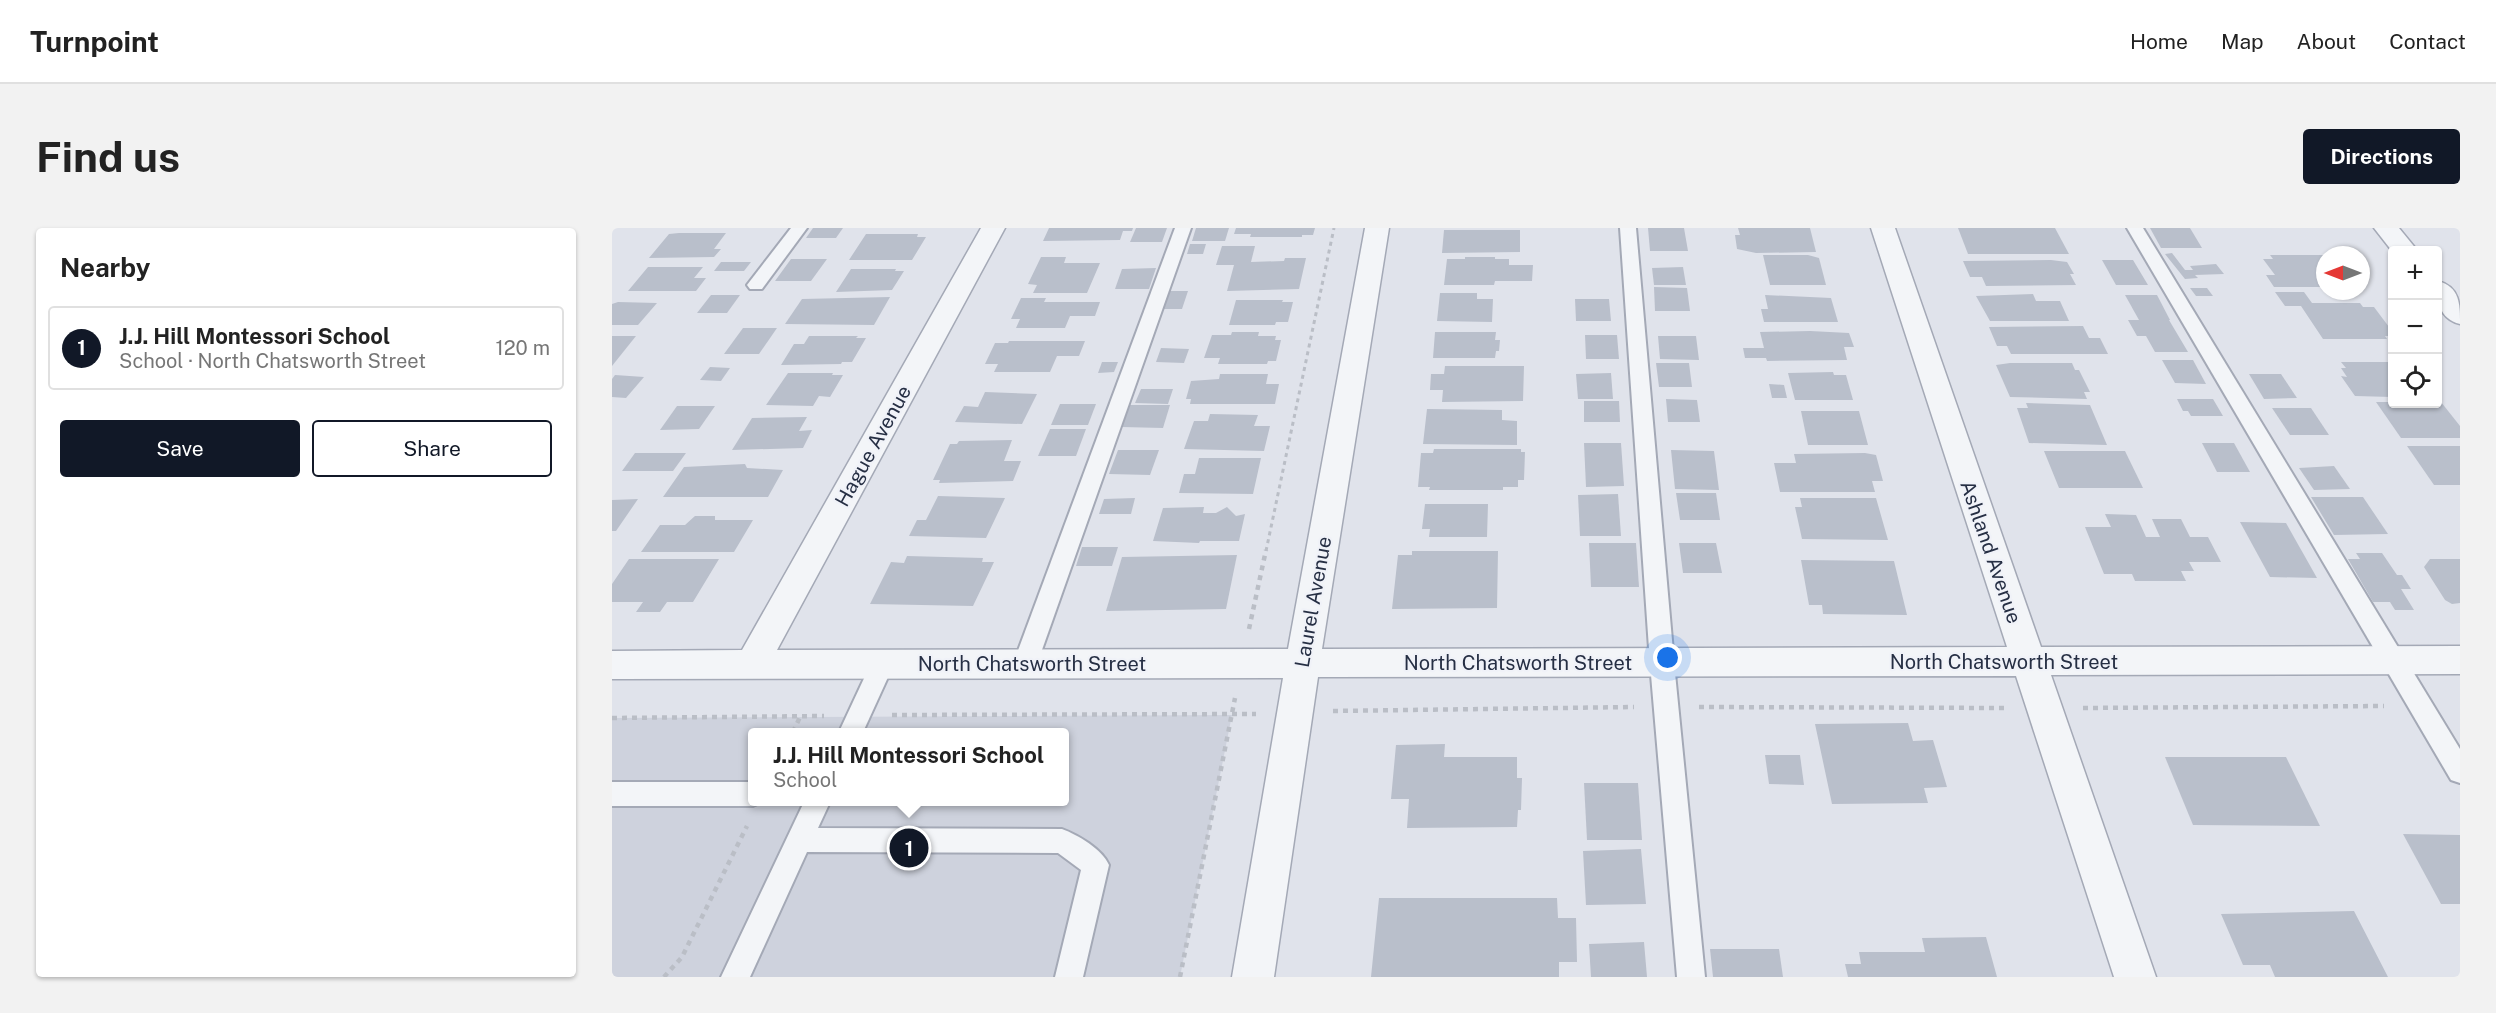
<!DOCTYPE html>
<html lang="en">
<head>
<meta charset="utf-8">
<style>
	:root { --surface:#fff; --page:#f2f2f2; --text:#222; --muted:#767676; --line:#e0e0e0; --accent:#111827 }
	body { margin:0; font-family:"Public Sans",sans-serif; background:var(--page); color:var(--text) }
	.controls { position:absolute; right:18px; top:18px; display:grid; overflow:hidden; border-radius:6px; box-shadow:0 2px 4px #0004 }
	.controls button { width:54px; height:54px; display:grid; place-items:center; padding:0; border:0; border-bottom:2px solid var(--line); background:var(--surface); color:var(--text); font:30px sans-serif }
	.compass { position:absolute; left:1704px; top:18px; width:54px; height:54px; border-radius:50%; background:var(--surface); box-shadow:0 2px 4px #0004; rotate:270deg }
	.you { position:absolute; left:1056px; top:430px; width:21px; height:21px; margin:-15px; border:4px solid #fff; border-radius:50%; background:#1a73e8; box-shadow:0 0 0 9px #1a73e833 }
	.badge { display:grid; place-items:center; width:39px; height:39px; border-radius:50%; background:var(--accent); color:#fff; font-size:20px; font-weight:700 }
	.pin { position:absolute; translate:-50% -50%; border:3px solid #fff; box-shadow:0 2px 6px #0006 }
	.popup { position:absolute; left:136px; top:500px; width:321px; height:78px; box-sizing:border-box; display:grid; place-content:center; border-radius:6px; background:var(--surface); filter:drop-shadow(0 2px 4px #0005); font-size:20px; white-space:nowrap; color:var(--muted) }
	.popup b { font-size:22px; color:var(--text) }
	.popup::after { content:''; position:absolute; left:50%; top:100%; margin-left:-12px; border:12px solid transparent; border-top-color:var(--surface) }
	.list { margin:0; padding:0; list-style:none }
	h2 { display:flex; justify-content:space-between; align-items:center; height:78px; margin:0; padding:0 24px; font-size:26px }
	h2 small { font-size:20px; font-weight:400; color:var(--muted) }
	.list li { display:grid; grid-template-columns:39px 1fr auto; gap:18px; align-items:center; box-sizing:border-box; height:84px; margin:0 12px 12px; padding:0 12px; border:2px solid var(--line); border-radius:6px }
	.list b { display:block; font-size:22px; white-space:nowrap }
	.list p { margin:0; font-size:20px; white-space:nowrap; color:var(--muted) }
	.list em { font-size:20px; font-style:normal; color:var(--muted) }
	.actions { display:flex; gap:12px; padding:18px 24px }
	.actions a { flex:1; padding:14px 0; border:2px solid var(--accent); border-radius:6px; text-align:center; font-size:21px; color:var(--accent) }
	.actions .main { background:var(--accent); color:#fff }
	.icon { flex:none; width:33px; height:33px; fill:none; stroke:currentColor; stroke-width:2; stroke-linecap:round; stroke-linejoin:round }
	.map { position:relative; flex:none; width:1848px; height:749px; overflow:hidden; border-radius:6px }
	header { display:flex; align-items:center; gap:36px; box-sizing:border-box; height:84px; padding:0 30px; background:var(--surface); border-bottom:2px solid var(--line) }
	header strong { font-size:28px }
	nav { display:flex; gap:33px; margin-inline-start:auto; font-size:21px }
	.intro { display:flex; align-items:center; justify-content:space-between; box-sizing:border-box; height:144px; padding:0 36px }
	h1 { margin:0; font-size:42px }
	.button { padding:15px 27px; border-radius:6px; background:var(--accent); color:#fff; font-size:21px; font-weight:700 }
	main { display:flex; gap:36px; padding:0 36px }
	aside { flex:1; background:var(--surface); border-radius:6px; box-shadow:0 2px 4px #0004 }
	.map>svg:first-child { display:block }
	.built { fill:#ced2dd; fill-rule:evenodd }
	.building { fill:#b9bfcb }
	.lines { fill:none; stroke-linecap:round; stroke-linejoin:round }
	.lane-casing { stroke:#a4a9b6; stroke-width:4 }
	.street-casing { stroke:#a4a9b6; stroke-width:3 }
	.path-far1 { stroke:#babec6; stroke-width:3; stroke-dasharray:4 4; stroke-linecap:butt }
	.path { stroke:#babec6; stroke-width:4.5; stroke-dasharray:5 5; stroke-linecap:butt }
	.lane { fill:#f3f5f8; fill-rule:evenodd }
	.street { fill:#f3f5f8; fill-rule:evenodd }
	.labels { text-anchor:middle; stroke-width:4.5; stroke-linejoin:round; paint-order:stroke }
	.street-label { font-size:20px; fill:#262f44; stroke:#f0f2f8 }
</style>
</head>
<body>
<header>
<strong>Turnpoint</strong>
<nav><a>Home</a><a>Map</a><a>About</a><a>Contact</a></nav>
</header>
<div class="intro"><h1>Find us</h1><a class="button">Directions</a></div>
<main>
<aside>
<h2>Nearby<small></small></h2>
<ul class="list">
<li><span class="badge">1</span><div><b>J.J. Hill Montessori School</b><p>School · North Chatsworth Street</p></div><em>120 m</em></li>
</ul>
<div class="actions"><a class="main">Save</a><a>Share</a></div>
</aside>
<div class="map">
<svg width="1848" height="749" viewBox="0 0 1848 749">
	<rect width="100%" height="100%" fill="#e0e3eb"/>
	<!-- built -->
	<path class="built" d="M620,487L568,749H0V490ZM141,504H453V574H141Z"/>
	<!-- building -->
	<g class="building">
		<path d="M201,0H231L224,10H194Z"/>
		<path d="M437,0H521L520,3H511L508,12L431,13Z"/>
		<path d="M524,0H555L550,14H518Z"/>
		<path d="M584,0H617L613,13H580Z"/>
		<path d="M624,0H703L701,7H690V9H638L639,6H622Z"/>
		<path d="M1036,0H1072L1076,23H1038Z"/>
		<path d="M1126,0H1198L1204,24L1144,25L1125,21L1123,7H1128Z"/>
		<path d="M1346,0H1443L1457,26H1356Z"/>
		<path d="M1538,0H1578L1590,20H1549Z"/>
		<path d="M832,2H908V24L830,25Z"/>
		<path d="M67,5H114L102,21H109L102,29L37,30L57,6Z"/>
		<path d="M254,6H306L305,9H314L300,32H237Z"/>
		<path d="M578,16H594L591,26H575Z"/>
		<path d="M610,18H643L639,34L672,33L673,30H694L687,61L615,63L622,37H604Z"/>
		<path d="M1560,25L1573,42H1581L1578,38L1604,36L1612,46L1583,47L1586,50L1573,51L1553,26Z"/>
		<path d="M1151,27H1196L1207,30L1214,57H1158Z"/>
		<path d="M1658,27H1713V59H1662L1654,47H1663L1651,31H1661Z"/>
		<path d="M429,29H454L452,35H488L475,65H421L425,57L416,56Z"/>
		<path d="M853,29H883V31H897V37H921L920,53H883L882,57H832L835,31H853Z"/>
		<path d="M179,31H215L199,53H163Z"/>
		<path d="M1439,32L1455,34L1462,46H1458L1464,57L1374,58L1370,49H1358L1351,33Z"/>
		<path d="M1490,32H1521L1536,57H1504Z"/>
		<path d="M109,34H139L132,43H102Z"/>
		<path d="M36,39H91L82,50H94L84,63H16Z"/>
		<path d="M1071,39L1074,57H1042L1040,40Z"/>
		<path d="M544,40L537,61H503L510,41Z"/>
		<path d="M239,41H284L283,43H292L280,62L224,64Z"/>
		<path d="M1042,59L1075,60L1078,83H1043Z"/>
		<path d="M1578,60H1595L1601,68H1584Z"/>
		<path d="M558,63H576L570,81H551Z"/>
		<path d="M1663,64H1692L1700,75H1748L1751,79H1762L1780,103V108H1773L1775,111H1711L1689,78H1673Z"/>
		<path d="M828,65H865V71H881L880,94L825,93Z"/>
		<path d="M1421,66L1424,73H1448L1457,93H1378L1364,68Z"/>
		<path d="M99,67H128L115,85H85Z"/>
		<path d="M1153,67L1219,70L1226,94H1152L1149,81H1156Z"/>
		<path d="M1513,67H1545L1558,92H1527Z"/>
		<path d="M278,69L262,97L173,96L190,71Z"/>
		<path d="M409,70H434L432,74H488L483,88H458L453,100H404L408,91H399Z"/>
		<path d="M963,71H997L999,93H964Z"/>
		<path d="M624,72H671L670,74H681L676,94H664L663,97H617Z"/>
		<path d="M6,74L45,75L26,97H0V76Z"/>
		<path d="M1516,92H1557L1576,124H1543L1534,108H1525Z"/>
		<path d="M1471,98L1477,110H1488L1496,126H1399L1395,118H1385L1377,99Z"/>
		<path d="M131,100H165L147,126H112Z"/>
		<path d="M1198,103L1237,105L1242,119H1232L1235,132L1155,133L1154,130H1133L1131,120H1152L1148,104Z"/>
		<path d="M620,104H647L646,108H664L663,112H669L664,133H656L655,136H606L608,130H592L600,107H619Z"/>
		<path d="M823,104H884L883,112H888L887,123H884L883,130H821Z"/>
		<path d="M973,107H1005L1007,131H974Z"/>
		<path d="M0,108H24L0,138Z"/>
		<path d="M197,108H246L244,110H254L240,134H230L229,136L169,137L182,116H192Z"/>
		<path d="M1046,108H1084L1087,132L1048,131Z"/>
		<path d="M397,113H473L467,128H445L438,144H382L386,136H373L383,115H396Z"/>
		<path d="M549,120L577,121L572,135L544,134Z"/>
		<path d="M1550,132H1581L1594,156L1563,155Z"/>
		<path d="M490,134H506L502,144L486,145Z"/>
		<path d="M1729,134H1780V169L1743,168L1729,148L1735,149L1729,140H1734Z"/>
		<path d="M1044,135H1077L1080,159H1047Z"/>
		<path d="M1398,135H1460L1463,142H1467L1478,164H1472L1475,171L1398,169L1384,137Z"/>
		<path d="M833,138H912L911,173L830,174L831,162H818L819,146H832Z"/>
		<path d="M98,139L118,140L109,153L88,152Z"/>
		<path d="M1221,144L1222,147H1234L1241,172H1183L1176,145Z"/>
		<path d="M176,145H221L220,147H231L218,169L207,168L201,178L154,177Z"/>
		<path d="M999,145L1001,171H966L964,146Z"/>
		<path d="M608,146H656L654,156H667L663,176H578L579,171H574L579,153L607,151Z"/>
		<path d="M1637,146H1669L1685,170L1652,171Z"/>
		<path d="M3,147L32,149L14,170L0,169V151Z"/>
		<path d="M1157,156L1172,157L1175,170H1160Z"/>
		<path d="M529,161H561L556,176L523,175Z"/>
		<path d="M373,164L425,166L410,196L343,194L352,178L366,179Z"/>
		<path d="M1054,171L1085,172L1088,194H1056Z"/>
		<path d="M1565,171H1601L1611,188H1579L1576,183H1571Z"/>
		<path d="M972,173H1007L1008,194H972Z"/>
		<path d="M1764,174H1829L1848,198V210H1789Z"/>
		<path d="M1414,175L1478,177L1495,217L1417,215L1405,180H1416Z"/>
		<path d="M448,176H484L476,197H439Z"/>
		<path d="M518,177H558L551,200L510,199Z"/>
		<path d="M65,178H103L87,201L48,202Z"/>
		<path d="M1660,180H1699L1717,207H1678Z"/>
		<path d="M815,181L890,182V192L905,193V217L811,216Z"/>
		<path d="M1189,183H1247L1256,217H1196Z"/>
		<path d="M598,186L646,187L642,198H658L652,223L572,221L582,193H596Z"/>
		<path d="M195,189L187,203L200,202L191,220L120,222L140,190Z"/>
		<path d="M438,201H474L464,228H426Z"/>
		<path d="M400,212L392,233H409L401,253L327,255L328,252H321L338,216H345L347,213Z"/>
		<path d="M972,215H1009L1012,258L974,259Z"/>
		<path d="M1590,215H1622L1638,244H1605Z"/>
		<path d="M1795,218H1848V257H1822Z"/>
		<path d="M822,221H909V224H913L912,252H906V259H891V262H817L818,259H806L809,225H821Z"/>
		<path d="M506,222H547L538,247L497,246Z"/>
		<path d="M1059,222L1102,223L1107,262L1063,261Z"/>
		<path d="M1432,223H1513L1531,260H1447Z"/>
		<path d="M23,225H74L61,243H10Z"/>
		<path d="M1253,225L1264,227L1271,253H1260L1263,264H1168L1162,235H1184L1182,226Z"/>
		<path d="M587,230H649L641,266L567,265L572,246H583Z"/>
		<path d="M133,236L135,240L171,242L156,269H51L72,239Z"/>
		<path d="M1722,238L1738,261L1702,262L1687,240Z"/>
		<path d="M1064,265H1104L1108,292H1068Z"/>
		<path d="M1006,266L1009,308H968L966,267Z"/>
		<path d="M326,268L393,270L374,310L297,308L305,292H314Z"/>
		<path d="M1699,269H1751L1776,306L1722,307Z"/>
		<path d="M523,270L519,286H487L492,271Z"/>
		<path d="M1188,270H1264L1276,312L1190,311L1183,279H1190Z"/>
		<path d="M26,271L4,303H0V272Z"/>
		<path d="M813,276H876L875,309H817L818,301H810Z"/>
		<path d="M592,279L591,285H604L615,279L624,288L633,286L627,313H588L587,315L541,313L551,280Z"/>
		<path d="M1493,286L1524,287L1534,309H1548L1540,291H1569L1578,309H1596L1609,334H1577L1582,343H1569L1574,353H1523L1520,346H1492L1473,299H1499Z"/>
		<path d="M83,288H103V292H141L122,324H29L48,297H73Z"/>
		<path d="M1628,294L1674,295L1705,350L1658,349Z"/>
		<path d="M977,315H1024L1027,359H979Z"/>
		<path d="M1067,315H1104L1110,345H1071Z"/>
		<path d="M470,319H506L500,338H464Z"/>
		<path d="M800,323H886L885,380L780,381L786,327H800Z"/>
		<path d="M1744,325H1770L1785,347H1790L1799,361H1789L1802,382H1783L1778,374H1761L1736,331H1748Z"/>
		<path d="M625,327L614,381L494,383L510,329Z"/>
		<path d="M295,328L371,330L370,334H382L361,378L258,376L279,334L292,335Z"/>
		<path d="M17,331H107L81,374H55L48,384H24L31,374H0V356Z"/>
		<path d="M1818,331H1848V375L1840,376L1833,372L1812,339Z"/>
		<path d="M1189,332L1282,333L1295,387L1211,386L1210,377H1197Z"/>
		<path d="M1296,495L1301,513L1321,512L1335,559L1312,560L1316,575L1220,576L1203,496Z"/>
		<path d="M833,516L832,529H905V550H910L909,582H906L905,599L795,600L797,571H779L784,517Z"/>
		<path d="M1153,527H1188L1192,557L1157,556Z"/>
		<path d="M1553,529H1674L1708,598L1581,597Z"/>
		<path d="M972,555H1026L1030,612H975Z"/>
		<path d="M1791,606L1848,607V676H1829Z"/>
		<path d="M1029,621L1034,676L974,677L971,623Z"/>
		<path d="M767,670H945L946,690H964L965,734H947V749H759Z"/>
		<path d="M1742,683L1776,749H1663L1658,737H1631L1609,686Z"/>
		<path d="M1374,709L1385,749H1236L1233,736H1249L1247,724H1313L1310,710Z"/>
		<path d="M1032,714L1035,749H979L977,716Z"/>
		<path d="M1098,721H1167L1171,749H1101Z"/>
	</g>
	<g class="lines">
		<defs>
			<g id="lane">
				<path d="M179,0H195L150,61H138L135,57Z"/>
				<path d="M563,0H579L425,436L421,443L413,446L405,443L401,436Z"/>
				<path d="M1008,0H1024L1062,435L1093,749H1065L1038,435Z"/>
				<path d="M1515,0H1531L1848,521V555L1839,552Z"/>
				<path d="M270,426L278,429L282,436L251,504H227L262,429Z"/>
				<path d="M0,554H141V574H150L141,578H0Z"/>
				<path d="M192,574H218L206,600L450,601C466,607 490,621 497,637L471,749H443L469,642L446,625L195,624L138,749H109Z"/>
			</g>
			<g id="street">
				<path d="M369,0H393L165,422L676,421L753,0H777L710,421L1395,419L1259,0H1283L1429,419L1848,418V446L1439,447L1544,749H1502L1404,448L706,449L662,749H620L671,450L0,451V423L130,422Z"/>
				<path d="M1762,0H1787L1805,22L1780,23Z"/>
				<path d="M1826,53C1848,59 1848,76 1848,96C1827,91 1824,72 1826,53Z"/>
			</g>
		</defs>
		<!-- lane casing -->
		<use href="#lane" class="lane-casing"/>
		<!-- street casing -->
		<use href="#street" class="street-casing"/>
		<!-- path-far1 -->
		<path class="path-far1" d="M654,323L722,0"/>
		<!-- path -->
		<g class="path">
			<path d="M637,401L654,322"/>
			<path d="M1087,479L1394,480"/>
			<path d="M1471,480L1772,478"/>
			<path d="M721,483L1022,479"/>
			<path d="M280,487L644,486"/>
			<path d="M0,490L212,488"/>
			<path d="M181,504L188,489"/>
			<path d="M52,749L70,729L135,598"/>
			<path d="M568,749L623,470"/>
		</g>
		<!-- lane -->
		<use href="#lane" class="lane"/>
		<!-- street -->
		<use href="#street" class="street"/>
	</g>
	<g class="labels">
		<!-- street labels -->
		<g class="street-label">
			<text transform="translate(261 218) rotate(-61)" y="7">Hague Avenue</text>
			<text transform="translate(1379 324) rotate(71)" y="7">Ashland Avenue</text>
			<text transform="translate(701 374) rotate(-80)" y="7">Laurel Avenue</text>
			<text x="1392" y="441">North Chatsworth Street</text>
			<text x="906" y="442">North Chatsworth Street</text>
			<text x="420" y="443">North Chatsworth Street</text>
		</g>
	</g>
</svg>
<div class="controls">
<button>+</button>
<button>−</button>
<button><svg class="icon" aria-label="locate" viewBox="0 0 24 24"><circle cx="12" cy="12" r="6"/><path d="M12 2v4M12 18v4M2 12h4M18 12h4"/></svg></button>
</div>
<svg class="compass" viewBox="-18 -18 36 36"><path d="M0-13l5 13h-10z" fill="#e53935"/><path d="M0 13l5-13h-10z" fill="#767676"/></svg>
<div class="you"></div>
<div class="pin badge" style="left:297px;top:620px">1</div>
<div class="popup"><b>J.J. Hill Montessori School</b>School</div>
</div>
</main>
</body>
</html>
